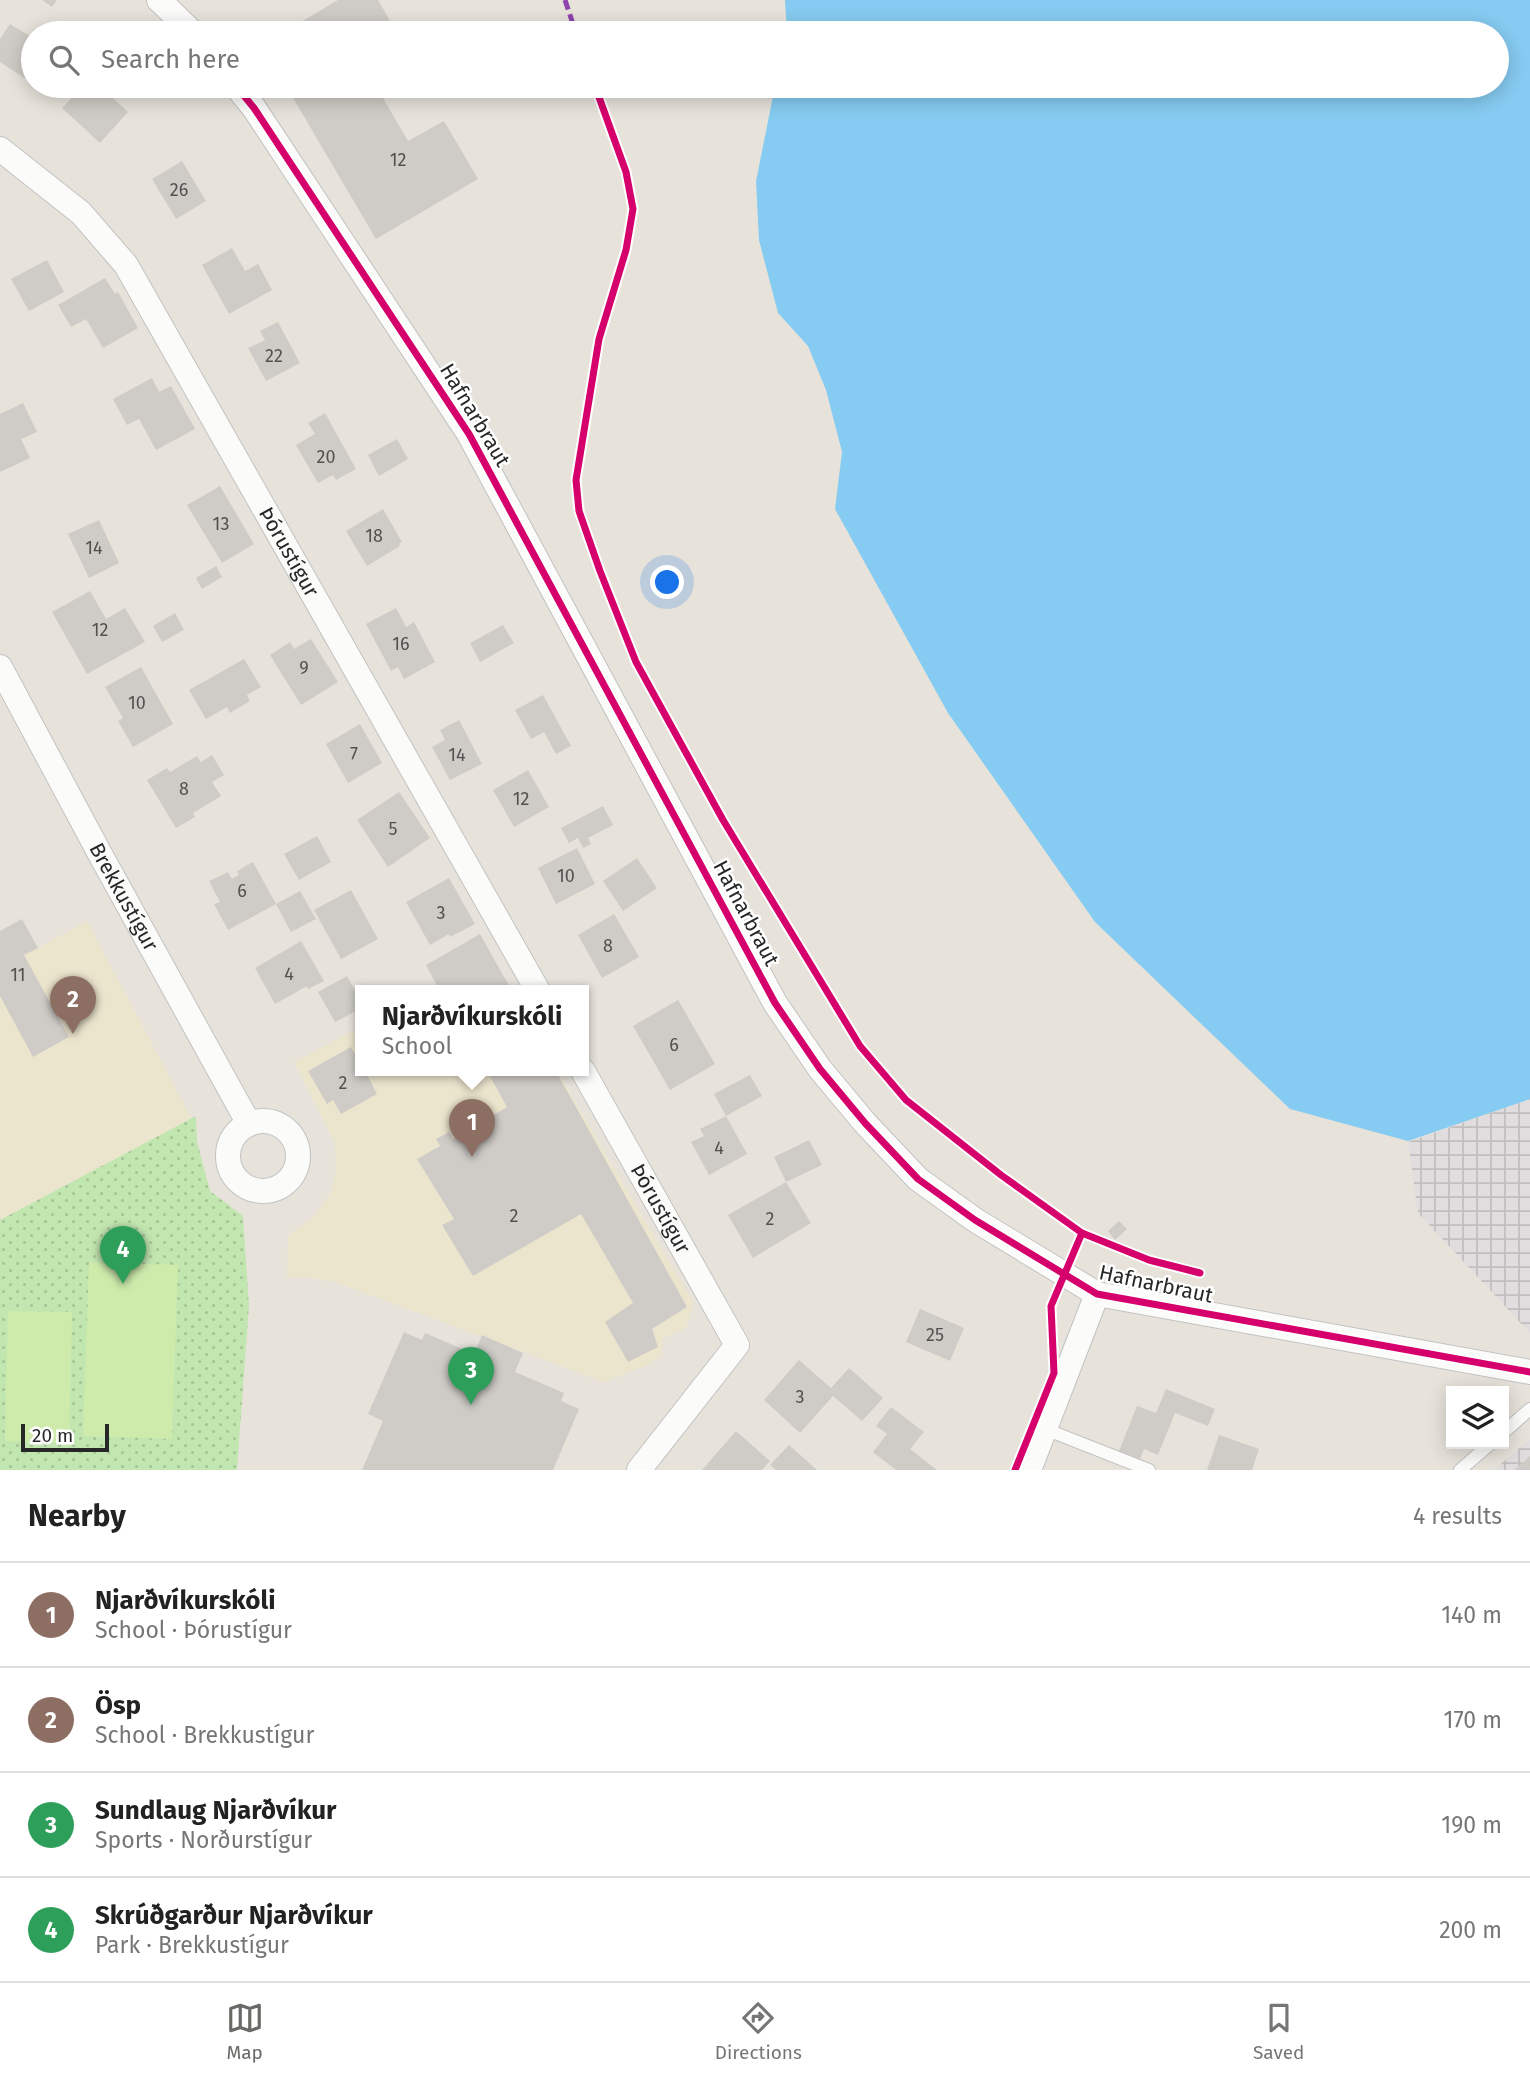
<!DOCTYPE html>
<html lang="en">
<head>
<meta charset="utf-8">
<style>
	:root { --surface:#fff; --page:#f2f2f2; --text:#222; --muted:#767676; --line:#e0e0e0; --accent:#6a6966 }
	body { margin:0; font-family:"Fira Sans",sans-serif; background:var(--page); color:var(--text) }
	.controls { position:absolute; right:21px; bottom:21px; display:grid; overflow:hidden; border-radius:0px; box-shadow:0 4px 18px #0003 }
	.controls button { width:63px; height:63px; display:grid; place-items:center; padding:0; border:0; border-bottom:2px solid var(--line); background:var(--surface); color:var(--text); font:35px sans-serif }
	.scale { position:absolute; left:21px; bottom:18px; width:88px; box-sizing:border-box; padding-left:7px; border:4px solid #272727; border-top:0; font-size:19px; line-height:24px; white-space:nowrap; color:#272727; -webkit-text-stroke:5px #fff; paint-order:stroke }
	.you { position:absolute; left:668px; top:583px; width:24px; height:24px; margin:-18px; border:5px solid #fff; border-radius:50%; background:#1a73e8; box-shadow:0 0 0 10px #1a73e833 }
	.badge { display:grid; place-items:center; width:46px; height:46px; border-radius:50%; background:var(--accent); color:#fff; font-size:23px; font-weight:700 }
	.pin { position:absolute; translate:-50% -58px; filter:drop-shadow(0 2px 4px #0008) }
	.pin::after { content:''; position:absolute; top:37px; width:24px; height:21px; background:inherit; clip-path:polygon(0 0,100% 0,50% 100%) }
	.popup { position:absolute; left:355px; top:985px; width:234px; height:91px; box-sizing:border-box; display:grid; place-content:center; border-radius:0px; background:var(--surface); filter:drop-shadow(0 2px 5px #0005); font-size:23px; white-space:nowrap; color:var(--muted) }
	.popup b { font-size:26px; color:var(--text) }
	.popup::after { content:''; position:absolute; left:50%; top:100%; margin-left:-14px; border:14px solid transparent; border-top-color:var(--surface) }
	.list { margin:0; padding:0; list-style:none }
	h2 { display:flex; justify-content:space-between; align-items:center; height:91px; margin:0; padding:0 28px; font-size:30px }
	h2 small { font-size:23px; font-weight:400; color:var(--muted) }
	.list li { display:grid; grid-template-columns:46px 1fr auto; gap:21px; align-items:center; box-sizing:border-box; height:105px; padding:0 28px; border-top:2px solid var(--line) }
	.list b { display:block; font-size:26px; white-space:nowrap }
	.list p { margin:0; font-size:23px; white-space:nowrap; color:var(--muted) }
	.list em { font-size:23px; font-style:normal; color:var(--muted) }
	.icon { flex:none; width:38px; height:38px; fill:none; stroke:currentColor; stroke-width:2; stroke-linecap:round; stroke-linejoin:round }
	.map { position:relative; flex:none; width:1530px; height:1470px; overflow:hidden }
	.search { position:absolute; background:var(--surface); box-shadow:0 4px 18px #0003; left:21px; right:21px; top:21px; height:77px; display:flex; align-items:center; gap:18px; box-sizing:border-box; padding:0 24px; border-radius:38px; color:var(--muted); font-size:26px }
	.sheet { height:511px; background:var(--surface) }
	nav { display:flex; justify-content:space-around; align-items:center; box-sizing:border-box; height:98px; border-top:2px solid var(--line); background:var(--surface); font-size:19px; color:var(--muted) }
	nav a { display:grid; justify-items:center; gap:4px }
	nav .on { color:var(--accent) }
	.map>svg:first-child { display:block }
	.industrial { fill:url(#industrial-grid) }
	.education { fill:#ece5ce }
	.park { fill:url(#park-dots) }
	.pitch { fill:#ceebac }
	.water { fill:#86cbf1 }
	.building { fill:#cfccc7 }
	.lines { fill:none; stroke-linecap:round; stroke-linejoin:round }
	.service-casing { stroke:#c3c2c2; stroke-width:14 }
	.minor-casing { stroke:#c3c2c2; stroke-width:26 }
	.service { stroke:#fbfbfa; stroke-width:12 }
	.minor { stroke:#fbfbfa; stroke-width:24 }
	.quiet { stroke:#8e44ad; stroke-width:5; stroke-dasharray:10 5; stroke-linecap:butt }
	.cycleway-casing { stroke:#fff; stroke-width:11 }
	.cycleway { stroke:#d6006c; stroke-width:7 }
	.labels { text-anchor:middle; stroke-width:5; stroke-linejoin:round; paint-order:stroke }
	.number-label { font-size:18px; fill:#525150 }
	.street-label { font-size:21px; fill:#272727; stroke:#fff }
</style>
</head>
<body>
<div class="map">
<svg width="1530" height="1470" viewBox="0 0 1530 1470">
	<defs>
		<pattern id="industrial-grid" width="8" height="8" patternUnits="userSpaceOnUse" patternTransform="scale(1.75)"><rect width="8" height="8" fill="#e1dddf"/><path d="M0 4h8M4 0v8" fill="none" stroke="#c1bebf"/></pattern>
		<pattern id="park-dots" width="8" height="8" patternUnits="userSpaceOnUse" patternTransform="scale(1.75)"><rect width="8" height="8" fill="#c2e6b0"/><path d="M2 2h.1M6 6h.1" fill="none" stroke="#a7c597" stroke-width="1.8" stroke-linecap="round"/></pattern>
	</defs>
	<rect width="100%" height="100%" fill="#e7e3db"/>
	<!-- industrial -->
	<g class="industrial">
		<path d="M1530,1099V1333L1418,1213L1408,1142Z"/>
		<path d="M1530,1439V1470H1494Z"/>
	</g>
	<!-- education -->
	<g class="education">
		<path d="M87,921L192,1119L0,1220V931L38,948Z"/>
		<path d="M360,1027V1071H557L694,1304L686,1328L662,1339V1354L650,1364L604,1382L335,1282L310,1278H287L288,1236L313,1217L329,1196L336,1172L335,1143L294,1062Z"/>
	</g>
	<!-- park -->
	<path class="park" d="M196,1116L197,1142L210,1191L243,1216L249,1306L237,1470H0V1220Z"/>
	<!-- pitch -->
	<g class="pitch">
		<path d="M89,1262L178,1265L172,1439L83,1436Z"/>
		<path d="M8,1311L72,1312L69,1443L5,1441Z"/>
	</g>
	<!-- water -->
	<path class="water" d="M785,0H1530V1099L1408,1141L1290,1109L1095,922L948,713L835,509L842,452L826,390L808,346L778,313L759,240L756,181L775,86H1497V33H787Z"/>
	<!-- building -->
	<g class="building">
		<path d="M42,0H57L52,7Z"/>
		<path d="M338,0H378L397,33H282Z"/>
		<path d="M10,24L33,38V64L24,78L0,62V39Z"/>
		<path d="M83,86H100L128,112L100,143L62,108Z"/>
		<path d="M286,86H376L408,141L444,121L478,179L376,239Z"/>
		<path d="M182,161L206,201L176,219L152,179Z"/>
		<path d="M232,248L245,271L258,264L272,290L229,314L202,265Z"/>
		<path d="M47,260L64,292L29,311L11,279Z"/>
		<path d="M105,278L115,294L118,292L138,328L103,348L86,319L71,327L58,305Z"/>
		<path d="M278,322L300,363L266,381L248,348L265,340L260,331Z"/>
		<path d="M152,378L159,392L171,386L195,429L156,450L139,419L127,425L113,399Z"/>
		<path d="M23,403L37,432L21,439L30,458L0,472V414Z"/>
		<path d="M325,413L356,469L336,480L333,475L318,483L296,445L315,434L308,423Z"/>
		<path d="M397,439L408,459L379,476L368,455Z"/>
		<path d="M220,486L254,544L222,563L187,505Z"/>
		<path d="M383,509L402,542L399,544L400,546L367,566L346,531Z"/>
		<path d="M99,520L119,563L89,578L68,534Z"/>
		<path d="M216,566L222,577L202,589L196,578Z"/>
		<path d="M90,591L106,619L125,608L145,642L87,674L52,612Z"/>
		<path d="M396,608L406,627L414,622L435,662L404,679L398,667L391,671L366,624Z"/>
		<path d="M175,613L184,630L162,642L153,626Z"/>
		<path d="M503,625L514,643L480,662L470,643Z"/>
		<path d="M311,639L338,682L301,705L270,655L290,642L294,649Z"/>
		<path d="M244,659L261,687L247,695L250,701L230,713L227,707L206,719L189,690Z"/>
		<path d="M141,667L173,724L133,747L118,721L123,718L105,687Z"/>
		<path d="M543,695L571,746L556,754L544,732L531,739L515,710Z"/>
		<path d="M459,720L482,764L450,780L432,747L445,740L440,730Z"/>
		<path d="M360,724L382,763L348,783L326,744Z"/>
		<path d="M212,755L224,775L212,782L221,796L193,813L195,817L176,828L147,780L167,768L170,772L197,756L201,762Z"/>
		<path d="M528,770L549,807L514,827L493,790Z"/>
		<path d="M399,792L430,838L388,867L357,820Z"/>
		<path d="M603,806L613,825L588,838L591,844L583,848L578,838L569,843L561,828Z"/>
		<path d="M317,836L331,862L299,880L284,854Z"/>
		<path d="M577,848L595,884L556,904L538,868Z"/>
		<path d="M637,858L657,888L623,911L603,881Z"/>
		<path d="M253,862L276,904L228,930L214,904L220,902L209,881L228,872L232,879L239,875L237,871Z"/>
		<path d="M449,878L475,924L450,937L449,934L430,945L406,902Z"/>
		<path d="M351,890L378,939L341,959L314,910Z"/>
		<path d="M300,891L316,919L291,932L276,904Z"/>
		<path d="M614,914L639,957L602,978L578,935Z"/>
		<path d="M22,919L38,948L24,955L69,1037L33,1057L0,996V931Z"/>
		<path d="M480,934L512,991H440L426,965Z"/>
		<path d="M301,941L324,981L308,989L307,986L275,1004L255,968Z"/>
		<path d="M347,976L360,999V1009L335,1022L318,992Z"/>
		<path d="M678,1000L715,1064L670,1090L633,1026Z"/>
		<path d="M351,1047L360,1063V1071H365L377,1094L341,1114L333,1100L327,1104L308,1071Z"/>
		<path d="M487,1071H556L687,1307L652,1329L658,1347L628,1362L605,1322L633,1303L581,1214L473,1276L442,1225L454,1219L417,1159L440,1146L436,1139L449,1132L453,1139L507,1107Z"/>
		<path d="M750,1075L762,1096L726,1116L714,1094Z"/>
		<path d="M726,1116L747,1154L709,1175L691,1142L704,1136L700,1129Z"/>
		<path d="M809,1140L822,1165L786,1182L811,1223L753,1258L728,1215L786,1182L774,1157Z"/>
		<path d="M1119,1221L1127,1229L1115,1240L1108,1231Z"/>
		<path d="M920,1309L964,1328L950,1361L906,1342Z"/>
		<path d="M404,1332L422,1340L425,1333L474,1354L482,1335L523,1353L515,1372L564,1393L561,1401L579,1409L553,1470H362L383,1421L368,1414Z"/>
		<path d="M799,1360L831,1388L849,1368L883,1398L862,1421L833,1396L800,1433L764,1400Z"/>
		<path d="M1166,1389L1215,1409L1208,1426L1175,1413L1158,1455L1144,1449L1140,1459L1119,1451L1137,1406L1156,1413Z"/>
		<path d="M891,1407L924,1432L910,1449L937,1470H896L873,1452L887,1434L876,1426Z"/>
		<path d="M736,1431L770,1461L762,1470H702Z"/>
		<path d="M1219,1435L1259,1449L1252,1470H1207Z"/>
		<path d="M789,1445L817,1470H776L770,1465Z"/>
		<path d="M1530,1456V1470H1514Z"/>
	</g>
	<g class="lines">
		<defs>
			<g id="service">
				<path d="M1045,1429L1149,1470"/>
				<path d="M1504,1432L1530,1409"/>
				<path d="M1460,1470L1490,1444"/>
			</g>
			<g id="minor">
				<path d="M159,0L193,33"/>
				<path d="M236,86L254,108L469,434L775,1003L820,1069L865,1123L918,1179L975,1220L1097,1294L1530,1372"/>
				<path id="s1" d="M0,149L81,213L126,265L538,991"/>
				<path id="s2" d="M0,667L100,854L249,1124"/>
				<path id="s3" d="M583,1071L737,1345L639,1470"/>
				<circle cx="263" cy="1156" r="35"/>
				<path d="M1029,1470L1097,1294"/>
			</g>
		</defs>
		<!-- service casing -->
		<use href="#service" class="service-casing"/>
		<!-- minor casing -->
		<use href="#minor" class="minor-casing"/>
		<!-- service -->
		<use href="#service" class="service"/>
		<!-- minor -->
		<use href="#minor" class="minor"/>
		<!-- quiet -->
		<path class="quiet" d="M565,0L576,33"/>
		<defs>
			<g id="cycleway">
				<path d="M236,86L254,108L469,434L775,1003L820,1069L865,1123L918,1179L975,1220L1097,1294L1530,1372"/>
				<path d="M595,86L626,172L633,209L626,250L599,339L576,480L579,511L600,571L636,662L723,820L860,1046L906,1100L1001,1175L1082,1233L1149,1260L1200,1273"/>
				<path d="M1015,1470L1054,1373L1051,1306L1082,1233"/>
			</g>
		</defs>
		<!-- cycleway casing -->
		<use href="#cycleway" class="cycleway-casing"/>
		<!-- cycleway -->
		<use href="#cycleway" class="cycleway"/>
	</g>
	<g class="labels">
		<!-- number labels -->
		<g class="number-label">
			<text x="398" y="166">12</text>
			<text x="179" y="196">26</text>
			<text x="274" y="362">22</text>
			<text x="326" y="463">20</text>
			<text x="221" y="530">13</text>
			<text x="374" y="542">18</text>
			<text x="94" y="554">14</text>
			<text x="100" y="636">12</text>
			<text x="401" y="650">16</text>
			<text x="304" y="674">9</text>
			<text x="137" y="709">10</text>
			<text x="354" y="760">7</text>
			<text x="457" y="761">14</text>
			<text x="184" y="795">8</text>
			<text x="521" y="805">12</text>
			<text x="393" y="835">5</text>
			<text x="566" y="882">10</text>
			<text x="242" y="897">6</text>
			<text x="441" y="919">3</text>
			<text x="608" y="952">8</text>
			<text x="289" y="980">4</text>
			<text x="18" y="981">11</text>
			<text x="674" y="1051">6</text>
			<text x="343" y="1089">2</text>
			<text x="719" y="1154">4</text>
			<text x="514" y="1222">2</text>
			<text x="770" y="1225">2</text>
			<text x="935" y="1341">25</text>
			<text x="800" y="1403">3</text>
		</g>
		<!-- street labels -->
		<g class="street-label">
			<text transform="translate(475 415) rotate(59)" y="7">Hafnarbraut</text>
			<text dy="7" stroke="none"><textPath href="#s1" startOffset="502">Þórustígur</textPath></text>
			<text dy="7" stroke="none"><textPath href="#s2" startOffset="261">Brekkustígur</textPath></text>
			<text transform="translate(746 913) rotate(62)" y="7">Hafnarbraut</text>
			<text dy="7" stroke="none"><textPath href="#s3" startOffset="158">Þórustígur</textPath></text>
			<text transform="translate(1156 1284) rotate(12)" y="7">Hafnarbraut</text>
		</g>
	</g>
</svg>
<div class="controls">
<button><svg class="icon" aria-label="layers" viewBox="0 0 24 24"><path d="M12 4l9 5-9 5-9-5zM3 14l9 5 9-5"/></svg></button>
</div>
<div class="scale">20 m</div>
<div class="you"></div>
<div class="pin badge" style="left:472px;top:1157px;background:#8d6e63">1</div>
<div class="popup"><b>Njarðvíkurskóli</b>School</div>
<div class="pin badge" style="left:73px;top:1034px;background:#8d6e63">2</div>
<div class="pin badge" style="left:471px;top:1405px;background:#2e9e5b">3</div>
<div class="pin badge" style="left:123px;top:1284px;background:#2e9e5b">4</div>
<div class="search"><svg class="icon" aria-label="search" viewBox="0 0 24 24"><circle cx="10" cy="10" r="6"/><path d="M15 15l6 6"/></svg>Search here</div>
</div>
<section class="sheet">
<h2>Nearby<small>4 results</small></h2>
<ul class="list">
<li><span class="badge" style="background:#8d6e63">1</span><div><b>Njarðvíkurskóli</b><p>School · Þórustígur</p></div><em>140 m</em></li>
<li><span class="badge" style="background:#8d6e63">2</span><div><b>Ösp</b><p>School · Brekkustígur</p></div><em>170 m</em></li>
<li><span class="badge" style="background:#2e9e5b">3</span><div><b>Sundlaug Njarðvíkur</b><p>Sports · Norðurstígur</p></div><em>190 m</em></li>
<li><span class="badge" style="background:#2e9e5b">4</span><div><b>Skrúðgarður Njarðvíkur</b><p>Park · Brekkustígur</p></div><em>200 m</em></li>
</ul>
</section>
<nav>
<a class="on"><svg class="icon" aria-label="map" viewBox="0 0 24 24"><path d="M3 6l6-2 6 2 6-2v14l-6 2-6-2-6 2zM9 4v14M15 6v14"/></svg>Map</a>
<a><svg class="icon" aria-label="directions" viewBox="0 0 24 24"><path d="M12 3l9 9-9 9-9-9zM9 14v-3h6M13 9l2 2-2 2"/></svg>Directions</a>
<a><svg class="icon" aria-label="saved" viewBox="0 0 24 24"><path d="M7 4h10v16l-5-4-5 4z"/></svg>Saved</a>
</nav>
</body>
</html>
